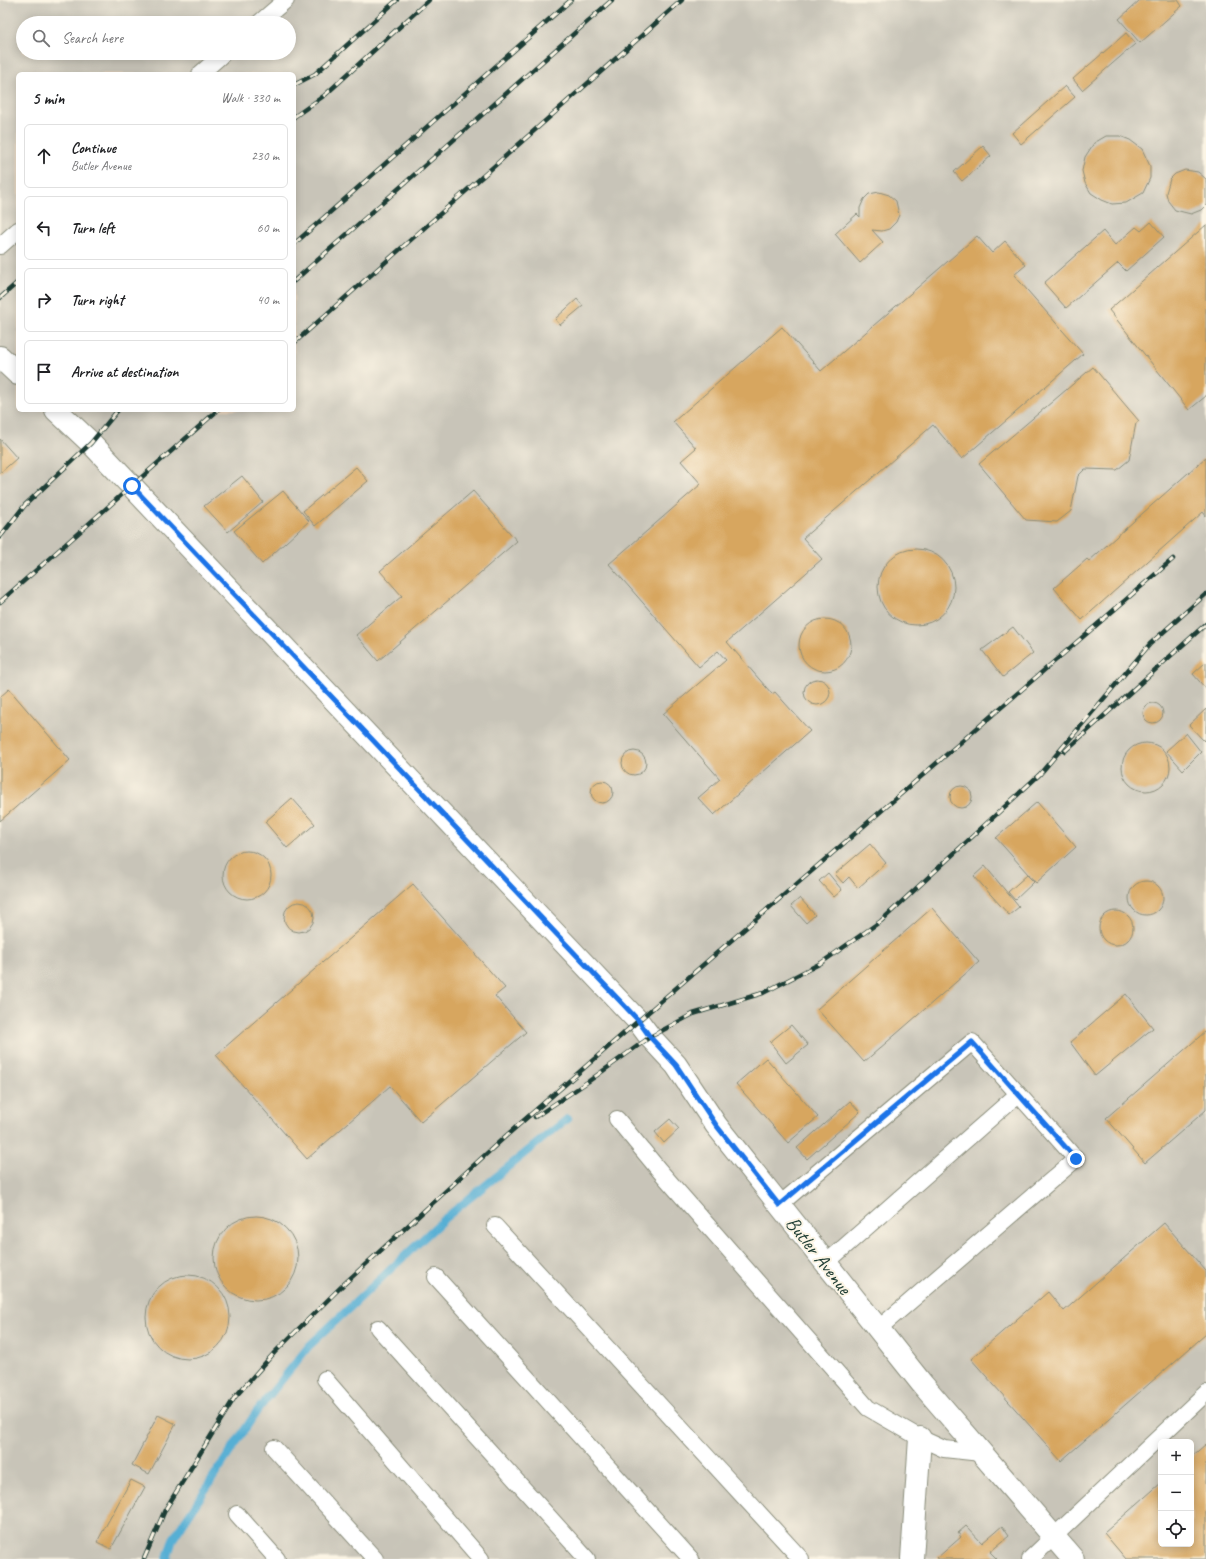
<!DOCTYPE html>
<html lang="en">
<head>
<meta charset="utf-8">
<style>
	:root { --surface:#fff; --page:#f2f2f2; --text:#202124; --muted:#757577; --line:#e0e0e0 }
	body { margin:0; font-family:Caveat,sans-serif; background:var(--page); color:var(--text) }
	.controls { position:absolute; right:12px; bottom:12px; display:grid; overflow:hidden; border-radius:6px; box-shadow:0 2px 10px #0003 }
	.controls button { width:36px; height:36px; display:grid; place-items:center; padding:0; border:0; border-bottom:1px solid var(--line); background:var(--surface); color:var(--text); font:20px sans-serif }
	.stop { position:absolute; width:12px; height:12px; margin:-9px; border:3px solid #1a73e8; border-radius:50%; background:#fff }
	.stop.end { background:#1a73e8; border-color:#fff; box-shadow:0 1px 4px #0008 }
	.list { margin:0; padding:0; list-style:none }
	h2 { display:flex; justify-content:space-between; align-items:center; height:52px; margin:0; padding:0 16px; font-size:17px }
	h2 small { font-size:13px; font-weight:400; color:var(--muted) }
	.list li { display:grid; grid-template-columns:26px 1fr auto; gap:12px; align-items:center; box-sizing:border-box; height:64px; margin:0 8px 8px; padding:0 8px; border:1px solid var(--line); border-radius:6px }
	.list b { display:block; font-size:15px; white-space:nowrap }
	.list p { margin:0; font-size:13px; white-space:nowrap; color:var(--muted) }
	.list em { font-size:13px; font-style:normal; color:var(--muted) }
	.icon { flex:none; width:22px; height:22px; fill:none; stroke:currentColor; stroke-width:2; stroke-linecap:round; stroke-linejoin:round }
	.map { position:relative; flex:none; width:1206px; height:1559px; overflow:hidden }
	.search { position:absolute; background:var(--surface); box-shadow:0 2px 10px #0003; left:16px; top:16px; width:280px; height:44px; display:flex; align-items:center; gap:10px; box-sizing:border-box; padding:0 14px; border-radius:22px; color:var(--muted); font-size:15px }
	.panel { position:absolute; background:var(--surface); box-shadow:0 2px 10px #0003; left:16px; top:72px; width:280px; height:340px; border-radius:6px }
	.map>svg:first-child { display:block }
	.industrial { fill:#c8c4b8; fill-rule:evenodd }
	.lines { fill:none; stroke-linecap:round; stroke-linejoin:round }
	.stream { stroke:#56afd4; stroke-width:8 }
	.building { fill:#d7a65e }
	.service-casing { stroke:#8a8d7b; stroke-width:18 }
	.minor-casing { stroke:#8a8d7b; stroke-width:24 }
	.service { stroke:#fff; stroke-width:16 }
	.minor { stroke:#fff; stroke-width:22 }
	.rail-casing { stroke:#1f3d34; stroke-width:4.5 }
	.rail { stroke:#fcf5e5; stroke-width:3; stroke-dasharray:9; stroke-linecap:butt }
	.route { stroke:#1a73e8; stroke-width:5 }
	.labels { text-anchor:middle; stroke-width:4; stroke-linejoin:round; paint-order:stroke }
	.street-label { font-size:20px; fill:#1f3d34; stroke:#fcf5e5 }
</style>
</head>
<body>
<div class="map">
<svg width="1206" height="1559" viewBox="0 0 1206 1559">
	<rect width="100%" height="100%" fill="#fcf5e5"/>
	<filter id="ink" filterUnits="userSpaceOnUse"><feTurbulence type="fractalNoise" baseFrequency=".025" numOctaves="2"/><feDisplacementMap in="SourceGraphic" scale="8" xChannelSelector="R" yChannelSelector="G"/><feConvolveMatrix kernelMatrix="1 2 1 2 8 2 1 2 1" color-interpolation-filters="sRGB"/></filter>
	<filter id="wash" filterUnits="userSpaceOnUse"><feTurbulence type="fractalNoise" baseFrequency=".012" numOctaves="4" result="noise"/><feDisplacementMap in="SourceGraphic" scale="16" xChannelSelector="R" yChannelSelector="G"/><feGaussianBlur stdDeviation="0.9" result="paint"/><feColorMatrix in="noise" values="0 0 0 0 0 0 0 0 0 0 0 0 0 0 0 0 0 1.4 0 .05"/><feComposite in="paint" operator="in"/></filter>
	<g filter="url(#wash)">
		<rect width="100%" height="100%" fill="#f5ddc2"/>
		<!-- industrial -->
		<path class="industrial" d="M0,0H1206V1559H0ZM23,23H289V53H23ZM18,74H294V410H18ZM1161,1442H1191V1544H1161Z"/>
		<g class="lines">
			<!-- stream -->
			<path class="stream" d="M167,1559L173,1539L257,1411L309,1346L444,1219L567,1119"/>
		</g>
		<g id="blocks">
			<!-- building -->
			<g class="building">
				<path d="M1140,0H1178L1182,6L1140,43L1119,19Z"/>
				<path d="M1126,33L1135,44L1082,90L1073,79Z"/>
				<path d="M1065,86L1075,97L1021,144L1012,133Z"/>
				<path d="M1106,136H1120L1130,140L1142,149L1150,166V178L1143,193L1126,203L1112,204L1102,200L1091,193L1085,183L1082,171L1085,157L1094,143Z"/>
				<path d="M983,146L991,156L962,181L954,172Z"/>
				<path d="M1185,170L1198,172L1206,179V205L1201,210L1191,214L1175,210L1168,201L1166,193L1170,179L1175,174Z"/>
				<path d="M879,192L889,195L896,201L899,215L896,222L889,229L882,231L872,230L883,242L860,263L835,234L857,214L860,217V208L864,199L869,194Z"/>
				<path d="M1151,222L1164,237L1126,271L1118,263L1066,308L1044,283L1103,231L1115,245L1136,227L1141,231Z"/>
				<path d="M1206,225V396L1189,410L1109,310Z"/>
				<path d="M977,236L992,253L1005,241L1026,265L1014,275L1083,354L962,459L933,425L803,538L822,559L727,642L772,694L775,692L810,731L714,815L698,798L720,779L663,714L726,660L718,651L699,667L609,564L701,484L681,461L696,448L673,422L782,327L821,371Z"/>
				<path d="M577,299L583,306L560,325L555,319Z"/>
				<path d="M1093,367L1139,421L1136,423L1129,460L1117,470L1085,469L1078,476L1071,511L1057,522L1026,520L979,464Z"/>
				<path d="M0,439L17,458L0,473Z"/>
				<path d="M1206,457V516L1203,512L1082,620L1054,588L1087,559L1089,561Z"/>
				<path d="M356,467L368,481L315,526L303,511Z"/>
				<path d="M242,476L263,502L228,532L204,506Z"/>
				<path d="M283,491L309,521L262,564L234,531Z"/>
				<path d="M473,491L517,541L378,661L356,635L402,596L380,571Z"/>
				<circle cx="916" cy="587" r="38"/>
				<circle cx="825" cy="645" r="26"/>
				<path d="M1013,627L1033,653L1003,677L982,650Z"/>
				<path d="M1206,662V689L1193,674Z"/>
				<circle cx="817" cy="692" r="13"/>
				<path d="M9,689L70,760L0,821V697Z"/>
				<circle cx="1153" cy="713" r="10"/>
				<path d="M1206,709V739L1204,741L1189,725Z"/>
				<path d="M1186,733L1201,752L1183,770L1166,751Z"/>
				<circle cx="1146" cy="767" r="24"/>
				<circle cx="634" cy="763" r="12"/>
				<circle cx="602" cy="792" r="11"/>
				<circle cx="961" cy="797" r="11"/>
				<path d="M292,798L315,824L287,848L265,822Z"/>
				<path d="M1037,802L1076,847L1036,883L996,838Z"/>
				<path d="M870,844L886,863L858,888L849,877L843,883L835,874Z"/>
				<circle cx="247" cy="875" r="24"/>
				<path d="M985,866L1019,907L1009,915L974,876Z"/>
				<path d="M828,873L842,890L834,897L819,881Z"/>
				<path d="M1027,875L1034,882L1015,900L1008,892Z"/>
				<circle cx="1146" cy="898" r="17"/>
				<path d="M413,884L505,988L495,996L526,1032L421,1122L390,1086L307,1159L216,1055Z"/>
				<path d="M800,898L815,915L806,923L791,906Z"/>
				<circle cx="299" cy="917" r="15"/>
				<path d="M932,908L979,962L864,1062L817,1009Z"/>
				<circle cx="1116" cy="928" r="17"/>
				<path d="M1126,994L1153,1028L1095,1076L1070,1042Z"/>
				<path d="M791,1025L808,1045L786,1063L770,1042Z"/>
				<path d="M1206,1031V1110L1145,1163L1106,1118Z"/>
				<path d="M766,1058L818,1117L788,1143L736,1084Z"/>
				<path d="M850,1101L860,1112L807,1159L797,1148Z"/>
				<path d="M670,1119L679,1129L664,1143L655,1132Z"/>
				<circle cx="256" cy="1258" r="42"/>
				<path d="M1164,1223L1206,1271V1334L1061,1461L971,1359L1048,1292L1064,1311Z"/>
				<circle cx="188" cy="1317" r="42"/>
				<path d="M158,1415L176,1424L149,1474L132,1465Z"/>
				<path d="M1206,1444V1559H1126L1104,1533L1161,1483V1544H1191V1457Z"/>
				<path d="M131,1480L145,1487L111,1549L97,1542Z"/>
				<path d="M966,1526L982,1543L1002,1526L1009,1536L990,1552L997,1559H939L937,1558L961,1537L958,1533Z"/>
			</g>
		</g>
	</g>
	<g filter="url(#ink)">
		<use href="#blocks" fill-opacity="0" stroke="#8a8d7b" stroke-width="1"/>
		<g class="lines">
			<defs>
				<g id="service">
					<path d="M259,23L286,0"/>
					<path d="M200,74L224,53"/>
					<path d="M0,246L18,230"/>
					<path d="M617,1119L659,1170L868,1408L920,1438L944,1449L981,1453"/>
					<path d="M779,1205L972,1042L1076,1159L878,1329"/>
					<path d="M495,1226L801,1559"/>
					<path d="M826,1263L1018,1094"/>
					<path d="M436,1277L691,1559"/>
					<path d="M378,1328L587,1559"/>
					<path d="M325,1379L481,1559"/>
					<path d="M274,1448L375,1559"/>
					<path d="M237,1514L277,1559"/>
					<path d="M1030,1559L1206,1393"/>
				</g>
				<g id="minor">
					<path d="M0,357L18,374"/>
					<path d="M56,410L91,443L638,1021L650,1037L676,1065L716,1125L923,1385L1073,1559"/>
					<path d="M912,1559L920,1438"/>
				</g>
			</defs>
			<!-- service casing -->
			<use href="#service" class="service-casing"/>
			<!-- minor casing -->
			<use href="#minor" class="minor-casing"/>
			<!-- service -->
			<use href="#service" class="service"/>
			<!-- minor -->
			<use href="#minor" class="minor"/>
			<defs>
				<g id="rail">
					<path d="M294,85L315,74L397,0"/>
					<path d="M294,117L325,95L429,0"/>
					<path d="M294,244L571,0"/>
					<path d="M294,281L612,0"/>
					<path d="M0,298L18,282"/>
					<path d="M294,343L682,0"/>
					<path d="M0,537L25,505L91,443L118,410"/>
					<path d="M0,602L218,410"/>
					<path d="M1065,751L1206,624"/>
					<path d="M535,1117L589,1081L650,1037L693,1014L763,993L821,963L881,921L1040,774L1150,644L1206,594"/>
					<path d="M144,1559L165,1510L235,1397L275,1352L343,1285L507,1135L638,1021L1173,559"/>
				</g>
			</defs>
			<!-- rail casing -->
			<use href="#rail" class="rail-casing"/>
			<!-- rail -->
			<use href="#rail" class="rail"/>
		</g>
	</g>
	<g class="lines" filter="url(#ink)">
		<!-- route -->
		<path class="route" d="M132,486L638,1020L650,1037L676,1065L716,1125L779,1205L972,1042L1076,1159"/>
	</g>
	<g class="labels">
		<!-- street labels -->
		<g class="street-label">
			<text transform="translate(819 1255) rotate(52)" y="7">Butler Avenue</text>
		</g>
	</g>
</svg>
<div class="controls">
<button>+</button>
<button>−</button>
<button><svg class="icon" aria-label="locate" viewBox="0 0 24 24"><circle cx="12" cy="12" r="6"/><path d="M12 2v4M12 18v4M2 12h4M18 12h4"/></svg></button>
</div>
<div class="stop" style="left:132px;top:486px"></div>
<div class="stop end" style="left:1076px;top:1159px"></div>
<div class="search"><svg class="icon" aria-label="search" viewBox="0 0 24 24"><circle cx="10" cy="10" r="6"/><path d="M15 15l6 6"/></svg>Search here</div>
<section class="panel">
<h2>5 min<small>Walk · 330 m</small></h2>
<ul class="list">
<li><svg class="icon" aria-label="ahead" viewBox="0 0 24 24"><path d="M12 20V5M6 11l6-6 6 6"/></svg><div><b>Continue</b><p>Butler Avenue</p></div><em>230 m</em></li>
<li><svg class="icon" aria-label="left" viewBox="0 0 24 24"><path d="M17 20v-9H6M10 6l-5 5 5 5"/></svg><div><b>Turn left</b></div><em>60 m</em></li>
<li><svg class="icon" aria-label="right" viewBox="0 0 24 24"><path d="M7 20v-9h11M14 6l5 5-5 5"/></svg><div><b>Turn right</b></div><em>40 m</em></li>
<li><svg class="icon" aria-label="arrive" viewBox="0 0 24 24"><path d="M6 21V4h12l-3 4 3 4H6"/></svg><div><b>Arrive at destination</b></div></li>
</ul>
</section>
</div>
</body>
</html>
